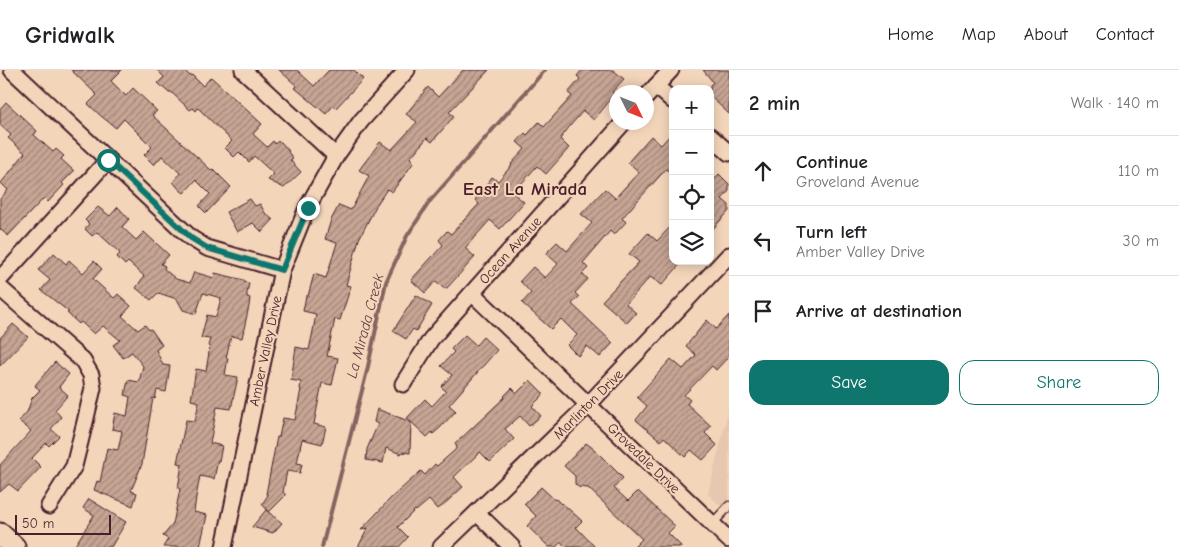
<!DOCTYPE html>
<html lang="en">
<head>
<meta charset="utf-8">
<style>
	:root { --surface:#fff; --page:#f6f6f6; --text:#202124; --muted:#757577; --line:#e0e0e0; --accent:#0f766e }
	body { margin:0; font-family:"Comic Neue",sans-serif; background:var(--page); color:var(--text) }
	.controls { position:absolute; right:15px; top:15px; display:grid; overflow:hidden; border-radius:10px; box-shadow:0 2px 12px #0003 }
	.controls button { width:45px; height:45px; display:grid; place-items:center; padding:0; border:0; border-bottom:1px solid var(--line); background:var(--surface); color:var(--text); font:25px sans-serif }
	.compass { position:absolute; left:609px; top:15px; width:45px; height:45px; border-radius:50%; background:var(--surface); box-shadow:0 2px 12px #0003; rotate:133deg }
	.scale { position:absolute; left:15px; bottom:12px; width:96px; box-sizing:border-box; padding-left:5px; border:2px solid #4a1f2b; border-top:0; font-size:14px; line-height:18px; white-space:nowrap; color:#4a1f2b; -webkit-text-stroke:4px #f3d6ba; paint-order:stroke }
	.stop { position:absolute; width:15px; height:15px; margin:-11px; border:4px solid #0f766e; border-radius:50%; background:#fff }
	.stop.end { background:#0f766e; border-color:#fff; box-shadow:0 1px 5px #0008 }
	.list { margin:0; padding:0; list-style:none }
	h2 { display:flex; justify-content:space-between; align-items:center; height:65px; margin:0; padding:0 20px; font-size:21px }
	h2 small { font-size:16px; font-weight:400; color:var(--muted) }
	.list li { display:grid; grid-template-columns:32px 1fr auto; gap:15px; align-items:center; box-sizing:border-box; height:70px; padding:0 20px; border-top:1px solid var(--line) }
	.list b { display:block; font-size:19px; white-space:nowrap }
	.list p { margin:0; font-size:16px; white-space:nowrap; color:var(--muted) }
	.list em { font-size:16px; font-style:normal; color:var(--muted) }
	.actions { display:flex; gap:10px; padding:15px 20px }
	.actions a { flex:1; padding:11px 0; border:1px solid var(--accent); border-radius:15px; text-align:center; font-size:18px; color:var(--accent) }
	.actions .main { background:var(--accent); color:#fff }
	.icon { flex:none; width:28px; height:28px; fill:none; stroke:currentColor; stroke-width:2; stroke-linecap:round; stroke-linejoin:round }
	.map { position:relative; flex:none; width:729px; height:477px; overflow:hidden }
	header { display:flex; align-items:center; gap:30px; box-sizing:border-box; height:70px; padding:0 25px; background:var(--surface); border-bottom:1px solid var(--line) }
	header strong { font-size:24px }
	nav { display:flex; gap:28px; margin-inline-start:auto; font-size:18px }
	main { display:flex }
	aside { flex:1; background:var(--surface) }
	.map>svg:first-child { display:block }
	.built { fill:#e6c7af }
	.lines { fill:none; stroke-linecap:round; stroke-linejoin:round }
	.stream { stroke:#886360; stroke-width:4 }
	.building { fill:url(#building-hatch); stroke:#4a1f2b }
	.service-casing { stroke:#4a1f2b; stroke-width:11 }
	.minor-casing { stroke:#4a1f2b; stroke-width:19 }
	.secondary-casing { stroke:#4a1f2b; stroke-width:25 }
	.service { stroke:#f3d6ba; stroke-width:8 }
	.minor { stroke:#f3d6ba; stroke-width:15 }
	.secondary { stroke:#f3d6ba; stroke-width:21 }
	.route { stroke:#0f766e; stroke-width:6 }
	.labels { text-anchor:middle; stroke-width:4; stroke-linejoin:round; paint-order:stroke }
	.street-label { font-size:14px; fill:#4a1f2b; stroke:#f3d6ba }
	.water-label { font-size:15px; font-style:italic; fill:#643b41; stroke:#f3d6ba }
	.district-label { font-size:19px; font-weight:bold; fill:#4a1f2b; stroke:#f3d6ba }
</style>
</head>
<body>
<header>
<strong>Gridwalk</strong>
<nav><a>Home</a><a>Map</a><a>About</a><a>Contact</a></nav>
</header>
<main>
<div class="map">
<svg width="729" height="477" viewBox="0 0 729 477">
	<defs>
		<pattern id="building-hatch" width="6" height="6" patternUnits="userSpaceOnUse" patternTransform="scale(1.25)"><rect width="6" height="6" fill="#c6a594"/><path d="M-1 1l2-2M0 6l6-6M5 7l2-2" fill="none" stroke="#a38679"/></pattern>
	</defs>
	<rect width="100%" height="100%" fill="#f3d6ba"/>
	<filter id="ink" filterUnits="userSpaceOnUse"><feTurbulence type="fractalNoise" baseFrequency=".02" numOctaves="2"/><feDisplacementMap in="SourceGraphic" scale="10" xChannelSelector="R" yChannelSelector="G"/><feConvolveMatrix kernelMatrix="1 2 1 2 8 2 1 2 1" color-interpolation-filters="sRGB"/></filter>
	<g filter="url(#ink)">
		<!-- built -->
		<path class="built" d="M729,338V444L708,424Z"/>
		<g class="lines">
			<!-- stream -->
			<path class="stream" d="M322,477L367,301L386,212L407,166L430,131L545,0"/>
		</g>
		<!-- building -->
		<g class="building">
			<path d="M71,0H122L111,11L126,26L133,18L157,41L152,45L211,100L213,99L231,117L206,143L199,136L210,124L196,110L184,123L180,120L173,112L180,103L162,86L154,95L144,85L152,77L124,49L116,58L101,46L88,34L97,25Z"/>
			<path d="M157,0H184L190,6L192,5L203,16L211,7L262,54L253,64L267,77L273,71L275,74L278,71L281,72L289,81L288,82L293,88L290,90L301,102L284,118L268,110L274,104L254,86L249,92L239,82L234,87L225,78L232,71L198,38L196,41L193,38L190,40L170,21L169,23L158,13L164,7Z"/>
			<path d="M279,0H297L314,16L329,0H354L363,9L336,38L333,36L326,44L295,18L297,16Z"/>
			<path d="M463,0H489L449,42L454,46L432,72L427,68L410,88L414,92L392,122L387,119L377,134L359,169L346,215L351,216L340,250L335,249L327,286L338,288L332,315L322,313L314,354L326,357L322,374L302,369L297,393L302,394L300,403L287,401L283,422L286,425L269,442L262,434L268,425L266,424L277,367H279L283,348L295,350L301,319H300L301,312L291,310L296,277L309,280L313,261L316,244L303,241L306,226H308L314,204L326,208L337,173L325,169L331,150L339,135L351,140L369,106L359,100L380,72L391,80L394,77L417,52L406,44L419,28L428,17L438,27Z"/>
			<path d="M582,0H613L624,9L612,22L615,24L594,50L583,41L570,56L560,69L569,78L546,104L537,96L513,123L524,132L500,159L490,150L465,178L475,187L447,218H443L436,211L425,223L411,210L443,175L439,170L447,161L451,164L479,134L475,130L492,107L498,111L512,95L511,94L525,79L517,72L525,63L527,65L539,52L544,57L572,26L568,23L580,9L577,6Z"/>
			<path d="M703,0H729V44L710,26V15L713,12Z"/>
			<path d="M6,32L37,61L34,65L53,82L56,79L64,86L61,89L74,101L62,113L64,115L48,132L44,128L8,166L0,159V129L8,120L1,113L25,83L8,68L11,65L0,55V39Z"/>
			<path d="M673,62V105L666,99L622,148L626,152L614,165L610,161L583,193L588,198L582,204L588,209L575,223L579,227L572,234L613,273L600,287L587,276L578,286L567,275L577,265L561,249L551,259L522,233L531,223L520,211L533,197L545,208L558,194L547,184L549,180L557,172L567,181L592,153L581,144L605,119L615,128L639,102L628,92L651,66L661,75Z"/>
			<path d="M719,104L729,114V121L722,129L729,135V141L710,162V114Z"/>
			<path d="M250,129L255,136L260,134L265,143L273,150L262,162L253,153L237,162L226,142Z"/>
			<path d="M98,137L110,146L118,137L129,149L122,157L136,170L144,162L169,185L161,194L165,196L164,199L176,209L190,213L194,202L214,208L215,203L244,210V212L249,213L247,223V227L250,228L249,236L242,268L231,266L226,288H228L225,305L238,307L231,339L217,337L210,373L222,376L219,391L218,390L214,409L200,406L196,427L194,442L207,445L200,477H163L168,469L163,466L173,454L180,419L178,418L182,394L177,393L186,350L195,351L199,332L191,330L196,299L206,301L210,276H208L210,269L201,268L207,245L216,247L221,228L203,223L196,244L183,240L177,229L158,223L151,230L136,218L144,206L128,192L125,195L117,187L120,183L97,162L92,166L85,159L89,154L85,150Z"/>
			<path d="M673,154V191H683L662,215L650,207L626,234L636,243L627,253L602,231L639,192L629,184L648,163L657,171Z"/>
			<path d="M54,183L66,194L69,190L83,203L94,191L102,199L93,209L114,228L118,224L131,236L122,246L138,260L145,255L149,260L151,259L162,275L156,280L163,295L170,296L166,322L157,320L155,329L153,328L142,394L131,421L137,423L133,436L94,420L97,411L100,412L107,378L118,380L122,361L112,359L115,343L127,346L130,327L125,325L128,310L139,312L143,296L132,282L123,288L113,275L120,270L103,256L94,264L81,252L79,254L67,243L69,242L41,220L50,210L38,200Z"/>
			<path d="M416,225L432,235L416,261L413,259L406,269L393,261Z"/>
			<path d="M729,245V286L716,300L712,296L684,325L690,330L687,334L711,356L705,363L717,375L703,390L691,380L685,387L664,367L661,371L636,350L647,336L637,327L671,289L683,299L696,285L686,276L707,250L716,259Z"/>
			<path d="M13,254L28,267L0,296V268Z"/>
			<path d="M465,265L476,275L483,267L497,280L449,335L456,341L440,358L433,364L432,362L427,367L407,348L425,329L432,336L446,321L441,317L452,305L441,296L454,282L451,279Z"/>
			<path d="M55,292L69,304L59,317L68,325L55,340L61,347L51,359L59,366L49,376L46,373L32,388L41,397L18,421L9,414L0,422V395L31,361L19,351L27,342L32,328L40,320L35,316L36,314Z"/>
			<path d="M530,310L543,323V325L532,336L541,346L529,356L520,346L505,359L514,369L490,392L480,382L454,407L463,417L441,437L437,439L429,430L416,441L415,440L398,457L408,467L399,477H358L368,458L361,460L391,428L421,401L425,405L435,394L437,396L455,380L457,377L455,374L505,327L504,326L512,318L517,323Z"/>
			<path d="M377,339L411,352L410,383L402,382L401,384L386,378L383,393L366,390L367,379L378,354L374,352Z"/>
			<path d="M586,373L594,379L623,408L614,418L628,431L638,421L675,456L668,463L682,477H634L642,469L588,418L578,417L575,414V406L564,396Z"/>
			<path d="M541,417L555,430L556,429L561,434L562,433L582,451L576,457L595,477H566L561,472L556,477H549L527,456L536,446L524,434Z"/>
			<path d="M89,429L126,452L111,477H74L94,445L83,438Z"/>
			<path d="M266,440L282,453L273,463L252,457Z"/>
		</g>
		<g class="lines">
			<defs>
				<path id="service" d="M712,454L729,436"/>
				<g id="minor">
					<path d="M12,0L191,168L207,178L282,200"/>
					<path d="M243,0L336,86"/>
					<path d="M656,16L673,31"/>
					<path d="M646,27L671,0"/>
					<path d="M710,66L729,83"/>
					<path d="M0,209L108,90"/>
					<path d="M0,218L83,291L91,305L93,318L85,352L74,396L49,436"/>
					<path d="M472,223L729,470"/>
					<path d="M403,314L431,269L624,52"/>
					<path d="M477,443L512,477"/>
					<path d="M224,477L282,200L307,138L336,86L361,51L407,0"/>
					<path d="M441,477L588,335L729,185"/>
				</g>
				<path id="secondary" d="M0,464L14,477"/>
			</defs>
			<!-- service casing -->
			<use href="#service" class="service-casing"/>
			<!-- minor casing -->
			<use href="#minor" class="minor-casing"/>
			<!-- secondary casing -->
			<use href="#secondary" class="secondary-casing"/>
			<!-- service -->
			<use href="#service" class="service"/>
			<!-- minor -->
			<use href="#minor" class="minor"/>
			<!-- secondary -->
			<use href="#secondary" class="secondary"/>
		</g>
	</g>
	<g class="lines" filter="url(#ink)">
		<!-- route -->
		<path class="route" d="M108,90L191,168L207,178L282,200L308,138"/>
	</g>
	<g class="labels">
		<!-- street labels -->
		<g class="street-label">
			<text transform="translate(510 180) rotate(-48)" y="5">Ocean Avenue</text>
			<text transform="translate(265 281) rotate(-78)" y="5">Amber Valley Drive</text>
			<text transform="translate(588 334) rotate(-45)" y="5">Marlinton Drive</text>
			<text transform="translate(644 388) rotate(44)" y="5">Grovedale Drive</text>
		</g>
		<!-- water labels -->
		<g class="water-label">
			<text transform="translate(365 256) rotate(-75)" y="5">La Mirada Creek</text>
		</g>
		<!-- district labels -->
		<g class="district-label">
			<text x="525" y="125">East La Mirada</text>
		</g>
	</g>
</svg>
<div class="controls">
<button>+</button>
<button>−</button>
<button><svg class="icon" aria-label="locate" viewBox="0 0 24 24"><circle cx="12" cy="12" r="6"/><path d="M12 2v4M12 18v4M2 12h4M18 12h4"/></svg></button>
<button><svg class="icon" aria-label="layers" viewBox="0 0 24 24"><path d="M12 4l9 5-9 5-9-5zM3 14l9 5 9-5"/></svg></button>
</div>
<svg class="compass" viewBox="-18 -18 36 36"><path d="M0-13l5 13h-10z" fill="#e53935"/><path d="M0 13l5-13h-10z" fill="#757577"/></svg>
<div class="scale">50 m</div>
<div class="stop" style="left:108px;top:90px"></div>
<div class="stop end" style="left:308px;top:138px"></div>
</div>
<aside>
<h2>2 min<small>Walk · 140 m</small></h2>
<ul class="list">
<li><svg class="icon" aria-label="ahead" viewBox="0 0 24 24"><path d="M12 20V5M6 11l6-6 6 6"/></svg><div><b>Continue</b><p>Groveland Avenue</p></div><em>110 m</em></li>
<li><svg class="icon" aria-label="left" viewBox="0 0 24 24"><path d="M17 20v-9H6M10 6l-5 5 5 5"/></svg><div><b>Turn left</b><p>Amber Valley Drive</p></div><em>30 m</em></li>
<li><svg class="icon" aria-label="arrive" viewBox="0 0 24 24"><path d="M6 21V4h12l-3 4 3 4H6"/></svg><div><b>Arrive at destination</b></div></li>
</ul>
<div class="actions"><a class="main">Save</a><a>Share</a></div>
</aside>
</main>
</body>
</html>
